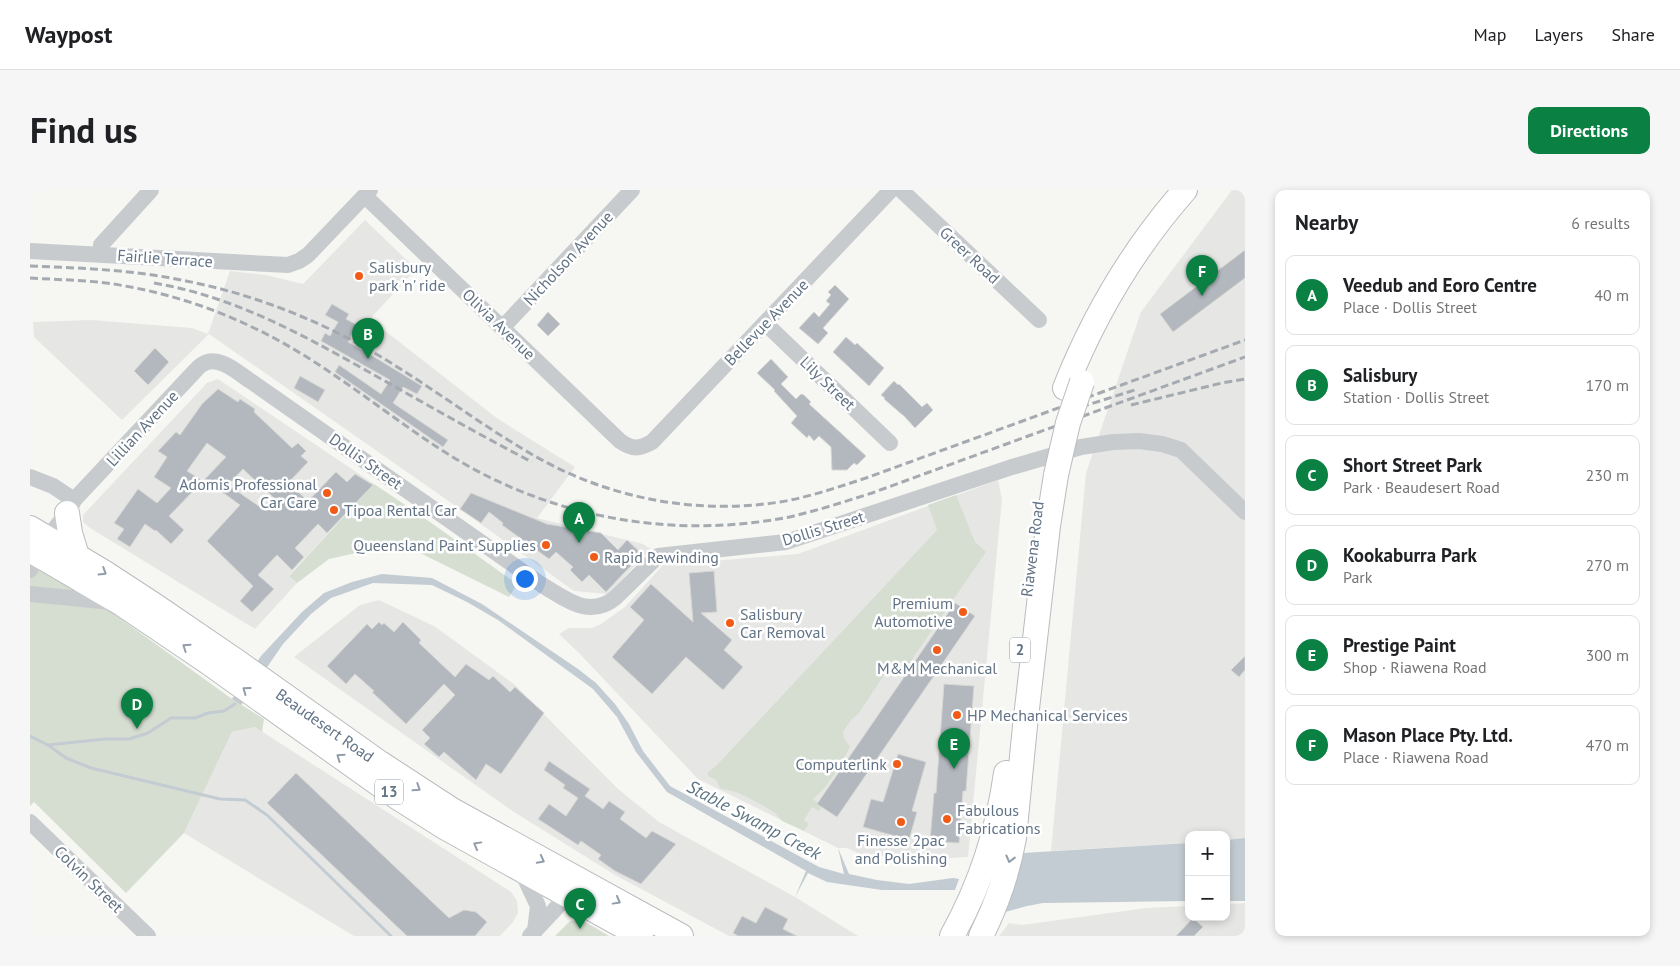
<!DOCTYPE html>
<html lang="en">
<head>
<meta charset="utf-8">
<style>
	:root { --surface:#fff; --page:#f6f6f6; --text:#202124; --muted:#757577; --line:#e0e0e0; --accent:#0b8043 }
	body { margin:0; font-family:"PT Sans",sans-serif; background:var(--page); color:var(--text) }
	.controls { position:absolute; right:15px; bottom:15px; display:grid; overflow:hidden; border-radius:10px; box-shadow:0 2px 8px #0003 }
	.controls button { width:45px; height:45px; display:grid; place-items:center; padding:0; border:0; border-bottom:1px solid var(--line); background:var(--surface); color:var(--text); font:25px sans-serif }
	.you { position:absolute; left:494px; top:388px; width:18px; height:18px; margin:-12px; border:4px solid #fff; border-radius:50%; background:#1a73e8; box-shadow:0 0 0 8px #1a73e833 }
	.badge { display:grid; place-items:center; width:32px; height:32px; border-radius:50%; background:var(--accent); color:#fff; font-size:16px; font-weight:700 }
	.pin { position:absolute; translate:-50% -41px; filter:drop-shadow(0 1px 2px #0008) }
	.pin::after { content:''; position:absolute; top:26px; width:18px; height:15px; background:inherit; clip-path:polygon(0 0,100% 0,50% 100%) }
	.list { margin:0; padding:0; list-style:none }
	h2 { display:flex; justify-content:space-between; align-items:center; height:65px; margin:0; padding:0 20px; font-size:21px }
	h2 small { font-size:16px; font-weight:400; color:var(--muted) }
	.list li { display:grid; grid-template-columns:32px 1fr auto; gap:15px; align-items:center; box-sizing:border-box; height:80px; margin:0 10px 10px; padding:0 10px; border:1px solid var(--line); border-radius:10px }
	.list b { display:block; font-size:19px; white-space:nowrap }
	.list p { margin:0; font-size:16px; white-space:nowrap; color:var(--muted) }
	.list em { font-size:16px; font-style:normal; color:var(--muted) }
	.map { position:relative; flex:none; width:1215px; height:746px; overflow:hidden; border-radius:10px }
	header { display:flex; align-items:center; gap:30px; box-sizing:border-box; height:70px; padding:0 25px; background:var(--surface); border-bottom:1px solid var(--line) }
	header strong { font-size:24px }
	nav { display:flex; gap:28px; margin-inline-start:auto; font-size:18px }
	.intro { display:flex; align-items:center; justify-content:space-between; box-sizing:border-box; height:120px; padding:0 30px }
	h1 { margin:0; font-size:35px }
	.button { padding:12px 22px; border-radius:10px; background:var(--accent); color:#fff; font-size:18px; font-weight:700 }
	main { display:flex; gap:30px; padding:0 30px }
	aside { flex:1; background:var(--surface); border-radius:10px; box-shadow:0 2px 8px #0003 }
	.map>svg:first-child { display:block }
	.built { fill:#e6e7e5 }
	.green { fill:#d6ded2 }
	.water { fill:#c3ccd2 }
	.lines { fill:none; stroke-linecap:round; stroke-linejoin:round }
	.stream { stroke:#c3ccd2; stroke-width:3 }
	.building { fill:#b2b8be; stroke:#d7d7d4; fill-rule:evenodd }
	.highway-casing { stroke:#b9bcbf; stroke-width:26 }
	.minor { stroke:#c8cbce; stroke-width:16 }
	.highway { stroke:#fff; stroke-width:24 }
	.rail { stroke:#a5aab1; stroke-width:3; stroke-dasharray:8 4; stroke-linecap:butt }
	.highway-bridge-casing { stroke:#b9bcbf; stroke-width:26; stroke-linecap:butt }
	.highway-bridge { stroke:#fff; stroke-width:24 }
	.oneway { stroke:#919daa }
	.poi-dot { fill:#f15b17; stroke:#fff; stroke-width:2 }
	.labels { text-anchor:middle; stroke-width:5; stroke-linejoin:round; paint-order:stroke }
	.shield { fill:#fff; stroke:#919daa; stroke-width:1 }
	.shield-label { font-size:15px; font-weight:bold; fill:#627385 }
	.street-label { font-size:16px; fill:#627385; stroke:#fff }
	.poi-label { font-size:16px; fill:#627385; stroke:#fff; text-anchor:start }
	.water-label { font-size:18px; font-style:italic; fill:#5e7683; stroke:#fff }
</style>
</head>
<body>
<header>
<strong>Waypost</strong>
<nav><a>Map</a><a>Layers</a><a>Share</a></nav>
</header>
<div class="intro"><h1>Find us</h1><a class="button">Directions</a></div>
<main>
<div class="map">
<svg width="1215" height="746" viewBox="0 0 1215 746">
	<rect width="100%" height="100%" fill="#f6f6f2"/>
	<!-- built -->
	<g class="built">
		<path d="M1202,0H1215V648L1196,650V645H1159V653L1021,661L1056,283L1111,122Z"/>
		<path d="M335,30L386,79L340,129L468,229L545,277L507,328L613,354L621,359L578,404L544,401L430,319L179,144L92,230L4,147L3,132L61,130L162,138L178,144L200,81L236,85L273,94Z"/>
		<path d="M188,189L344,294L259,385L267,393L225,439L60,338L53,332V325L177,193Z"/>
		<path d="M968,290L972,309L938,667L888,670L830,664L817,658H808L668,589L549,463L529,444L539,438H562L571,434L595,417L633,375L768,364Z"/>
		<path d="M349,410L404,436L485,495L588,599L629,632L765,707L828,746H699L585,685L484,622L264,467L330,415Z"/>
		<path d="M225,537L481,702L487,711L488,723L483,732L470,746H324L154,643L202,542Z"/>
		<path d="M1215,713V746H969L979,733L992,735L1116,718L1159,716V727H1196V714Z"/>
	</g>
	<!-- green -->
	<g class="green">
		<path d="M344,294C393,326 439,360 487,394L479,407L386,361L344,359L299,369L267,393L259,386Z"/>
		<path d="M926,305L945,352L956,362L879,474L864,470L829,523L821,530L813,542L814,548L820,557C810,576 800,595 783,609L792,616L789,621L782,617L774,630L779,634L774,641L752,631L745,623L734,616L709,603L690,598L686,590L678,586V582L686,576L907,340L898,315Z"/>
		<path d="M0,374L84,424L202,509L234,529L232,542L225,537L202,542L154,643L96,703L4,612L0,616Z"/>
		<path d="M552,730L579,746H525L540,731Z"/>
	</g>
	<!-- water -->
	<g class="water">
		<path d="M352,384L402,388L452,414L548,479L566,493L585,514L599,534L613,561L640,596L789,677L814,684L808,658L819,684L847,690L879,694L923,688L929,689L925,700H852L797,692L778,683L765,707L776,681L637,602L606,562L587,527L563,499L468,430L437,412L402,395L343,393L301,408L281,424L253,454L211,515L202,509L231,466L272,422L294,403L322,392Z"/>
		<path d="M1215,648V711H1196V650Z"/>
		<path d="M1159,653V711L1013,713L997,716L975,722L993,663Z"/>
	</g>
	<g class="lines">
		<!-- stream -->
		<g class="stream">
			<path d="M0,546L18,555L75,549H99L118,543L141,528H165L178,523L194,521L205,514"/>
			<path d="M18,555L36,568L61,578L190,609L215,610L237,625L361,746"/>
		</g>
	</g>
	<!-- building -->
	<g class="building">
		<path d="M1215,60V88L1143,142L1130,124Z"/>
		<path d="M805,95L819,109L793,138L798,143L788,154L769,138L784,122L789,127L800,114L796,111L801,105L798,102Z"/>
		<path d="M302,114L319,124L316,129L327,135L318,152L346,168L392,196L387,204L373,197L363,213L418,250L413,257L305,182L309,175L351,204L360,190L291,151L295,143L300,146L308,132L295,125Z"/>
		<path d="M518,122L530,134L518,146L507,135Z"/>
		<path d="M816,147L825,155L827,153L854,178L839,196L803,162Z"/>
		<path d="M125,158L139,172L118,195L104,181Z"/>
		<path d="M741,169L758,187L751,194L766,209L771,204L774,205L781,212L779,214L836,266L827,275L824,273L817,280H802L801,257L789,246L784,251L779,245L777,248L761,233L767,226L744,201L745,200L727,183Z"/>
		<path d="M270,186L295,200L288,212L264,198Z"/>
		<path d="M864,191L868,195L869,194L892,217L897,213L903,220L885,238L875,227L854,209L855,208L851,205Z"/>
		<path d="M188,199L208,212L210,209L225,219L224,222L262,258L268,253L276,261L271,266L278,272L258,293L278,311L306,282L317,292L325,284L343,295L297,343L288,334L265,358L274,367L262,380L247,365L228,385L244,399L222,422L210,411L223,396L177,351L210,315L188,299L187,300L175,289L196,267L177,253L157,281L173,291L139,326L154,340L141,354L126,340L125,341L115,334L100,357L87,349L94,339L84,333L108,299L127,313L141,298L124,287L137,267L128,261L146,242L150,245L172,214ZM213,279L244,308L233,319L198,295Z"/>
		<path d="M441,303L517,334L571,343L588,360L597,350L612,364L576,402L559,385L552,392L540,380L543,377L526,362L519,369L472,335L473,333L459,322L451,333L430,319Z"/>
		<path d="M684,381L687,422L671,423L702,450L694,460L713,477L693,500L656,467L622,504L582,467L614,430L600,417L621,394L663,432L659,383Z"/>
		<path d="M925,413L945,426L807,627L787,614Z"/>
		<path d="M349,432L352,435L354,433L364,442L373,432L391,450L389,453L425,487L436,474L459,490L463,486L480,502L485,497L514,523L471,584L456,574L446,590L414,562L409,567L394,554L400,548L392,540L425,505L414,494L376,534L342,502L344,501L325,484L316,494L297,476L337,434L342,439Z"/>
		<path d="M1215,466V480L1209,487L1201,480Z"/>
		<path d="M914,494L944,496L936,601H933L929,653L900,651L904,603H906Z"/>
		<path d="M868,564L896,572L882,621L887,622L879,650L833,637L841,609L853,612Z"/>
		<path d="M519,571L560,599L555,606L573,619L579,611L595,622L590,629L616,648L622,641L646,654L611,694L585,681L568,669L571,665L551,651L548,655L508,629L519,614L536,626L548,608L533,598L535,595L514,580Z"/>
		<path d="M266,583L419,728L434,720L446,722L457,732L445,746H377L237,613Z"/>
		<path d="M735,717L758,729L753,739L767,746H708L703,743L712,726L726,733Z"/>
		<path d="M1163,728L1173,737L1164,746H1146Z"/>
	</g>
	<g class="lines">
		<defs>
			<g id="highway">
				<path d="M1035,198C1064,125 1103,59 1155,0"/>
				<path d="M37,323L40,343L47,366"/>
				<path d="M0,338L75,383L124,415L206,471L350,573L422,620L651,746"/>
				<path d="M0,360L92,414L175,470L367,607L416,638L611,746"/>
				<path d="M922,746C951,694 968,641 976,583"/>
				<path d="M951,746C967,714 978,682 984,648L995,536L1018,336L1026,285"/>
			</g>
		</defs>
		<!-- highway casing -->
		<use href="#highway" class="highway-casing"/>
		<!-- minor -->
		<g class="minor">
			<path d="M871,0L1009,130"/>
			<path d="M335,6L590,251C603,260 609,259 622,252L861,0"/>
			<path d="M0,61L258,75L269,71L278,65L340,0"/>
			<path d="M70,64L71,55L121,0"/>
			<path d="M735,133L860,253"/>
			<path d="M473,137L602,0"/>
			<path d="M0,287L23,296L44,310"/>
			<path d="M0,380L17,348L39,321L44,310L164,182C167,179 170,175 173,174C189,164 209,184 222,192L512,395C536,409 559,429 585,408L628,366L756,352L982,277L1051,257L1083,252L1109,251L1132,254L1151,260L1215,322"/>
			<path d="M0,404L82,412"/>
			<path d="M0,632L118,746"/>
			<path d="M491,680L508,716L505,741"/>
			<path d="M500,746L545,698"/>
		</g>
		<!-- highway -->
		<use href="#highway" class="highway"/>
		<!-- rail -->
		<g class="rail">
			<path d="M0,76C52,78 105,80 156,91C203,100 250,116 293,136C368,170 432,224 503,265C577,308 665,325 750,312C780,307 808,297 836,288L1215,150"/>
			<path d="M0,88C32,90 64,90 95,96C140,104 183,118 224,138C290,169 346,217 407,257C509,325 634,350 754,328C784,322 813,312 842,303L1215,167"/>
			<path d="M124,93C200,106 264,140 330,177C387,209 444,242 502,272"/>
			<path d="M1101,215L1192,193L1215,189"/>
			<path d="M1051,217L1108,199"/>
		</g>
		<defs>
			<path id="highway-bridge" d="M1026,285L1038,233L1052,192"/>
		</defs>
		<!-- highway-bridge casing -->
		<use href="#highway-bridge" class="highway-bridge-casing"/>
		<!-- highway-bridge -->
		<use href="#highway-bridge" class="highway-bridge"/>
	</g>
	<!-- one-way arrows -->
	<defs><path id="oneway-chevron" d="M-2-3.5L2.5 0L-2 3.5" fill="none" stroke-width="1.6" stroke-linecap="round" stroke-linejoin="round" transform="scale(1.25)"/></defs>
	<g class="oneway">
		<use href="#oneway-chevron" transform="translate(73 382) rotate(32)"/>
		<use href="#oneway-chevron" transform="translate(156 457) rotate(-146)"/>
		<use href="#oneway-chevron" transform="translate(216 500) rotate(-144)"/>
		<use href="#oneway-chevron" transform="translate(310 567) rotate(-145)"/>
		<use href="#oneway-chevron" transform="translate(387 598) rotate(33)"/>
		<use href="#oneway-chevron" transform="translate(447 655) rotate(-151)"/>
		<use href="#oneway-chevron" transform="translate(980 669) rotate(104)"/>
		<use href="#oneway-chevron" transform="translate(511 670) rotate(28)"/>
		<use href="#oneway-chevron" transform="translate(587 711) rotate(29)"/>
	</g>
	<!-- markers -->
	<g class="poi-dot">
		<circle cx="329" cy="86" r="5"/>
		<circle cx="297" cy="303" r="5"/>
		<circle cx="304" cy="320" r="5"/>
		<circle cx="516" cy="355" r="5"/>
		<circle cx="564" cy="367" r="5"/>
		<circle cx="933" cy="422" r="5"/>
		<circle cx="700" cy="433" r="5"/>
		<circle cx="907" cy="460" r="5"/>
		<circle cx="927" cy="525" r="5"/>
		<circle cx="867" cy="574" r="5"/>
		<circle cx="917" cy="629" r="5"/>
		<circle cx="871" cy="632" r="5"/>
	</g>
	<g class="labels">
		<!-- shield labels -->
		<g class="shield">
			<rect x="980" y="447.5" width="20" height="25" rx="4"/>
			<rect x="345" y="589.5" width="28" height="25" rx="4"/>
		</g>
		<g class="shield-label">
			<text x="990" y="465">2</text>
			<text x="359" y="607">13</text>
		</g>
		<!-- street labels -->
		<g class="street-label">
			<text transform="translate(940 65) rotate(43)" y="6">Greer Road</text>
			<text transform="translate(135 68) rotate(4)" y="6">Fairlie Terrace</text>
			<text transform="translate(538 68) rotate(-47)" y="6">Nicholson Avenue</text>
			<text transform="translate(736 132) rotate(-46)" y="6">Bellevue Avenue</text>
			<text transform="translate(469 134) rotate(44)" y="6">Olivia Avenue</text>
			<text transform="translate(798 193) rotate(44)" y="6">Lily Street</text>
			<text transform="translate(112 238) rotate(-47)" y="6">Lillian Avenue</text>
			<text transform="translate(336 271) rotate(35)" y="6">Dollis Street</text>
			<text transform="translate(793 338) rotate(-17)" y="6">Dollis Street</text>
			<text transform="translate(1002 359) rotate(-83)" y="6">Riawena Road</text>
			<text transform="translate(295 535) rotate(35)" y="6">Beaudesert Road</text>
			<text transform="translate(59 689) rotate(44)" y="6">Colvin Street</text>
		</g>
		<!-- poi labels -->
		<g class="poi-label">
			<text x="339" y="83">Salisbury<tspan x="339" dy="18">park 'n' ride</tspan></text>
			<text x="287" y="300" text-anchor="end">Adomis Professional<tspan x="287" dy="18">Car Care</tspan></text>
			<text x="314" y="326">Tipoa Rental Car</text>
			<text x="506" y="361" text-anchor="end">Queensland Paint Supplies</text>
			<text x="574" y="373">Rapid Rewinding</text>
			<text x="923" y="419" text-anchor="end">Premium<tspan x="923" dy="18">Automotive</tspan></text>
			<text x="710" y="430">Salisbury<tspan x="710" dy="18">Car Removal</tspan></text>
			<text x="907" y="484" text-anchor="middle">M&amp;M Mechanical</text>
			<text x="937" y="531">HP Mechanical Services</text>
			<text x="857" y="580" text-anchor="end">Computerlink</text>
			<text x="927" y="626">Fabulous<tspan x="927" dy="18">Fabrications</tspan></text>
			<text x="871" y="656" text-anchor="middle">Finesse 2pac<tspan x="871" dy="18">and Polishing</tspan></text>
		</g>
		<!-- water labels -->
		<g class="water-label">
			<text transform="translate(724 630) rotate(28)" y="6">Stable Swamp Creek</text>
		</g>
	</g>
</svg>
<div class="controls">
<button>+</button>
<button>−</button>
</div>
<div class="you"></div>
<div class="pin badge" style="left:549px;top:353px">A</div>
<div class="pin badge" style="left:338px;top:169px">B</div>
<div class="pin badge" style="left:550px;top:739px">C</div>
<div class="pin badge" style="left:107px;top:539px">D</div>
<div class="pin badge" style="left:924px;top:579px">E</div>
<div class="pin badge" style="left:1172px;top:106px">F</div>
</div>
<aside>
<h2>Nearby<small>6 results</small></h2>
<ul class="list">
<li><span class="badge">A</span><div><b>Veedub and Eoro Centre</b><p>Place · Dollis Street</p></div><em>40 m</em></li>
<li><span class="badge">B</span><div><b>Salisbury</b><p>Station · Dollis Street</p></div><em>170 m</em></li>
<li><span class="badge">C</span><div><b>Short Street Park</b><p>Park · Beaudesert Road</p></div><em>230 m</em></li>
<li><span class="badge">D</span><div><b>Kookaburra Park</b><p>Park</p></div><em>270 m</em></li>
<li><span class="badge">E</span><div><b>Prestige Paint</b><p>Shop · Riawena Road</p></div><em>300 m</em></li>
<li><span class="badge">F</span><div><b>Mason Place Pty. Ltd.</b><p>Place · Riawena Road</p></div><em>470 m</em></li>
</ul>
</aside>
</main>
</body>
</html>
